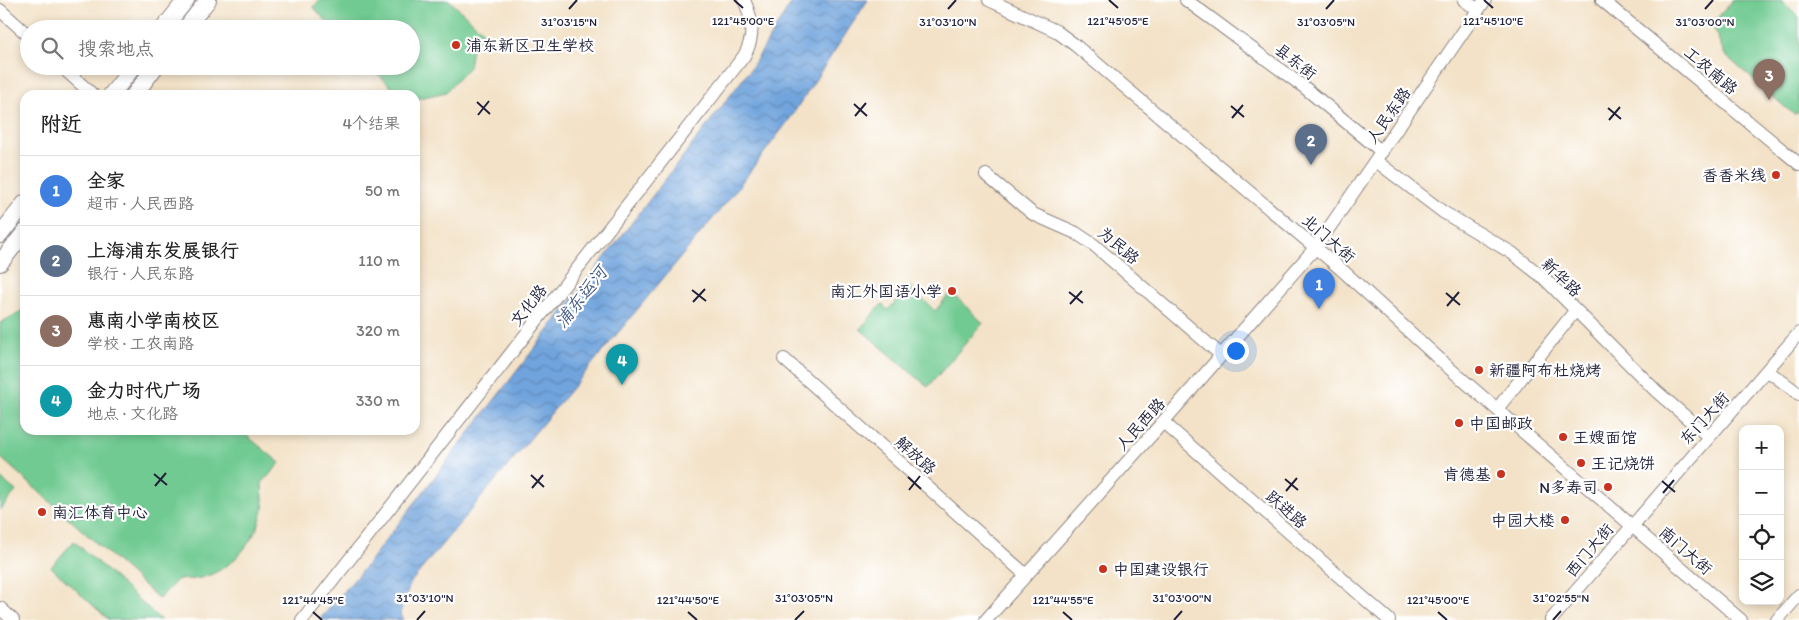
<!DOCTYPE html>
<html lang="zh">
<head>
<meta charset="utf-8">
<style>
	:root { --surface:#fff; --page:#f6f6f6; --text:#222; --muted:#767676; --line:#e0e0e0; --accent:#db2777 }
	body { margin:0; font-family:Itim,"LXGW WenKai TC",sans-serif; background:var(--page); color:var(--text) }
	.controls { position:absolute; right:15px; bottom:15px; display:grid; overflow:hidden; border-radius:10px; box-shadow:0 2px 8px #0003 }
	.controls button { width:45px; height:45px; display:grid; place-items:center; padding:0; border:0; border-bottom:1px solid var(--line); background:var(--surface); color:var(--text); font:25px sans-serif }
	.you { position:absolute; left:1235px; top:350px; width:18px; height:18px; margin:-12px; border:4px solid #fff; border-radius:50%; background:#1a73e8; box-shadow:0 0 0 8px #1a73e833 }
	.badge { display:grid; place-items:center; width:32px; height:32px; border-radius:50%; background:var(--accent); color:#fff; font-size:16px; font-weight:700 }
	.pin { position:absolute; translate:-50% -41px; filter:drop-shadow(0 1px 2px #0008) }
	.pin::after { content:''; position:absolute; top:26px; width:18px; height:15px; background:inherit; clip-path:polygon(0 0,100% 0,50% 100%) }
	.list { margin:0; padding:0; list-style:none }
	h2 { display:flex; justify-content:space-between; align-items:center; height:65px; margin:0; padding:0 20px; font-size:21px }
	h2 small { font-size:16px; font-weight:400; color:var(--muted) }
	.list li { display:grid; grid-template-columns:32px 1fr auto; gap:15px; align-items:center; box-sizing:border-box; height:70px; padding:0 20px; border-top:1px solid var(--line) }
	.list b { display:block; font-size:19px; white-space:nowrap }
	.list p { margin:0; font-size:16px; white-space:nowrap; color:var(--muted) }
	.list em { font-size:16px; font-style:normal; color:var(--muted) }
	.icon { flex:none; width:28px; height:28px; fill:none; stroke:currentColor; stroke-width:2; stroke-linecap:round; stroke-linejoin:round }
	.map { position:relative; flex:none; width:1799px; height:620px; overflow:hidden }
	.search { position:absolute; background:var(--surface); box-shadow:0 2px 8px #0003; left:20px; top:20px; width:400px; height:55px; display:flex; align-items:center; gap:12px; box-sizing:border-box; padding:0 18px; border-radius:28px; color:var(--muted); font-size:19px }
	.panel { position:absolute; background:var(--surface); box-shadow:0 2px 8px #0003; left:20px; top:90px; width:400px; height:345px; border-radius:15px }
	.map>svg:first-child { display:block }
	.grass { fill:#70ca91; stroke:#497666 }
	.water { fill:url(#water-waves); stroke:#4a638c }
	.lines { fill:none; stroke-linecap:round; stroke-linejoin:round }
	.minor-casing { stroke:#8a8281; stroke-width:14 }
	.major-casing { stroke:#8a8281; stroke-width:18 }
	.minor { stroke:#fff; stroke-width:12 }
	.major { stroke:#fff; stroke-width:16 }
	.ticks { fill:none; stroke:#22223b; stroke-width:2 }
	.poi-dot { fill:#c8321e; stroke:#fff; stroke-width:2 }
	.labels { text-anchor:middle; stroke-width:4.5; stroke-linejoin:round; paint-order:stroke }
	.poi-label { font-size:16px; fill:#22223b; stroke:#fff; text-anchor:start }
	.street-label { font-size:16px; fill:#22223b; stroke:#fff }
	.water-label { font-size:18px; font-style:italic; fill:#465c84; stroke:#fff }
	.ticks-label { font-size:12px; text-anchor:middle; fill:#22223b; stroke:#fff; stroke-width:4.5; stroke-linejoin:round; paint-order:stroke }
</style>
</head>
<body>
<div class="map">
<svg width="1799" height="620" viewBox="0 0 1799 620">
	<defs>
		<pattern id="water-waves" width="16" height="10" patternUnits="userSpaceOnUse" patternTransform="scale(1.25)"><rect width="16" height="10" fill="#71a4dd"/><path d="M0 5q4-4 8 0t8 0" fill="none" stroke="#5c85b4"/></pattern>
	</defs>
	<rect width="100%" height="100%" fill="#fff"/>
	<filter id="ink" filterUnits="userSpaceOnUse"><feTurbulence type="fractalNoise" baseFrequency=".02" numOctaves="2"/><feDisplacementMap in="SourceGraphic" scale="10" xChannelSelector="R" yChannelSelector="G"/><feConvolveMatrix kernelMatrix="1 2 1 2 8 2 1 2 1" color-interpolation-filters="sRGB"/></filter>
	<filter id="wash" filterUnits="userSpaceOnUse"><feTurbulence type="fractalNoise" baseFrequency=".0096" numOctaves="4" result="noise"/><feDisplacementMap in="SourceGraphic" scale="20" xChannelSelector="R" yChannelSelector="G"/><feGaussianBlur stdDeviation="1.12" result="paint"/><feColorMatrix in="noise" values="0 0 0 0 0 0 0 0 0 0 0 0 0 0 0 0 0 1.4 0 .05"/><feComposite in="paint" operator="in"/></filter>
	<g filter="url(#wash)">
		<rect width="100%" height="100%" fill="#f3e2c7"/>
		<!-- grass -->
		<g class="grass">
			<path d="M320,0H449L489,37L482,44L474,36L469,67L446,92L416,99L415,95C394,95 384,80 371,66H411V29H334L313,7Z"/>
			<path d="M1733,0H1781L1799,17V113L1794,114L1786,108L1725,55L1712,24Z"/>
			<path d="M910,286L935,311L951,292L983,323L928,387L860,329L882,304L888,310Z"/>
			<path d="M25,309V430H240L280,463L262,483C262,492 264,502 263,510C255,548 218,585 178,579L159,599L0,457V323Z"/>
			<path d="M0,478L16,491L0,510Z"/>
			<path d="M74,541L161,620H109L51,567Z"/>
		</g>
		<!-- water -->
		<path class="water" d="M793,0H868L789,120L730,198L411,582L400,613L403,620H319L365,567L750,70Z"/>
	</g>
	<g filter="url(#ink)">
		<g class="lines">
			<defs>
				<g id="minor">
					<path d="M989,0L1056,31L1075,45L1342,270L1448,367L1741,620"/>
					<path d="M1186,0L1304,87L1382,152"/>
					<path d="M1464,0L1478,10"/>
					<path d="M1602,0L1799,164"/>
					<path d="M0,10L29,36"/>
					<path d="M61,66L93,95"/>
					<path d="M1376,161L1443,212L1512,253L1545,279L1656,391L1709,437"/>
					<path d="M986,175L1033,214L1076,233L1094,245L1221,355"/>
					<path d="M784,359L1026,575"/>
					<path d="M1768,371L1799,394"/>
					<path d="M1497,409L1575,311"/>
					<path d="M1163,422L1389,620"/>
					<path d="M0,608L13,620"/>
					<path d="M302,620L744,56C755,37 753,20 744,0"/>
					<path d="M986,620L1163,422L1316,247L1485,0"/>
					<path d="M1551,620L1799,333"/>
					<path d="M1777,620L1799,595"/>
				</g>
				<g id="major">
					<path d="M163,29L186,0"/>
					<path d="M185,29L208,0"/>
					<path d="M111,95L134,66"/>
					<path d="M134,95L156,66"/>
					<path d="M0,235L25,203"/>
					<path d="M0,263L25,232"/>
				</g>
			</defs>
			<!-- minor casing -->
			<use href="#minor" class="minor-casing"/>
			<!-- major casing -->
			<use href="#major" class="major-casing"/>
			<!-- minor -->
			<use href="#minor" class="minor"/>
			<!-- major -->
			<use href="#major" class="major"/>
		</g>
	</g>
	<!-- ticks -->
	<path class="ticks" d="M734,0L743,8M1109,0L1118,8M1484,0L1493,8M569,9L577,0M948,9L956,0M1326,9L1334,0M1705,9L1713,0M477,102L490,114M854,104L867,116M1231,106L1244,117M1608,108L1621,119M478,115L489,101M855,116L866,103M1232,118L1243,105M1609,120L1620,107M692,290L706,301M1069,292L1083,303M1446,293L1460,305M693,302L705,289M1070,304L1082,291M1447,306L1459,292M154,474L167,485M531,475L544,487M908,477L921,489M1285,479L1298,490M1662,481L1675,492M155,486L166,473M532,488L543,475M909,490L920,476M1286,491L1297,478M1663,493L1674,480M313,612L322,620M688,612L697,620M1063,612L1072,620M1438,612L1447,620M417,620L425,611M795,620L804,611M1174,620L1182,611M1553,620L1561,611"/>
	<!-- markers -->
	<g class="poi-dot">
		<circle cx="456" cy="45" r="5"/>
		<circle cx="1776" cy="175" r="5"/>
		<circle cx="952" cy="291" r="5"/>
		<circle cx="1479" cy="370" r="5"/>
		<circle cx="1459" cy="423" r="5"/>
		<circle cx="1563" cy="437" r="5"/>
		<circle cx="1581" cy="463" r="5"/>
		<circle cx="1501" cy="474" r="5"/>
		<circle cx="1608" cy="487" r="5"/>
		<circle cx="42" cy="512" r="5"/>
		<circle cx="1565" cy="520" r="5"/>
		<circle cx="1103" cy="569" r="5"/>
	</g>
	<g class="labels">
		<!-- poi labels -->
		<g class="poi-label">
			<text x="466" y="51">浦东新区卫生学校</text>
			<text x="1766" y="181" text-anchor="end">香香米线</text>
			<text x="942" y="297" text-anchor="end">南汇外国语小学</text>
			<text x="1489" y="376">新疆阿布杜烧烤</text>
			<text x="1469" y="429">中国邮政</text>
			<text x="1573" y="443">王嫂面馆</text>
			<text x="1591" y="469">王记烧饼</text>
			<text x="1491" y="480" text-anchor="end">肯德基</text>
			<text x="1598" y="493" text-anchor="end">N多寿司</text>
			<text x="52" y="518">南汇体育中心</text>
			<text x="1555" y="526" text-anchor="end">中园大楼</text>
			<text x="1113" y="575">中国建设银行</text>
		</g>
		<!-- street labels -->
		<g class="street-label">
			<text transform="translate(1296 61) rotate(38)" y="6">县东街</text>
			<text transform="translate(1711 70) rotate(40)" y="6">工农南路</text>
			<text transform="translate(1388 115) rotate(-55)" y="6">人民东路</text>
			<text transform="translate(1329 238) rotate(41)" y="6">北门大街</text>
			<text transform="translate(1119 245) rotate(40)" y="6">为民路</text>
			<text transform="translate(1562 277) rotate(44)" y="6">新华路</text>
			<text transform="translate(528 305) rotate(-52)" y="6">文化路</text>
			<text transform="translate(1704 418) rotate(-48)" y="6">东门大街</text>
			<text transform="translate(1140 424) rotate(-48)" y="6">人民西路</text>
			<text transform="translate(916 455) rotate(42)" y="6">解放路</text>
			<text transform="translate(1287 509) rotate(41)" y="6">跃进路</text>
			<text transform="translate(1589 550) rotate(-50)" y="6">西门大街</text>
			<text transform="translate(1686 550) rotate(41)" y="6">南门大街</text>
		</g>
		<!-- water labels -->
		<g class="water-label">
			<text transform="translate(581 297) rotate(-52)" y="6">浦东运河</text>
		</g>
	</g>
	<g class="ticks-label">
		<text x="743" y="25">121°45'00"E</text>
		<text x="1118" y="25">121°45'05"E</text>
		<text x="1493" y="25">121°45'10"E</text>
		<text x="569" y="26">31°03'15"N</text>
		<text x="948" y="26">31°03'10"N</text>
		<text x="1326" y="26">31°03'05"N</text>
		<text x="1705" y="26">31°03'00"N</text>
		<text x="425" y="602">31°03'10"N</text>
		<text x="804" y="602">31°03'05"N</text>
		<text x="1182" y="602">31°03'00"N</text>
		<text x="1561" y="602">31°02'55"N</text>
		<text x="313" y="604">121°44'45"E</text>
		<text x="688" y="604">121°44'50"E</text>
		<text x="1063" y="604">121°44'55"E</text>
		<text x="1438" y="604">121°45'00"E</text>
	</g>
</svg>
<div class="controls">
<button>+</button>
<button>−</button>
<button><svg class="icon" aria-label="locate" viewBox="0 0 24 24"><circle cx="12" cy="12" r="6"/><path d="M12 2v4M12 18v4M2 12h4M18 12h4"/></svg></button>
<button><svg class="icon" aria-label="layers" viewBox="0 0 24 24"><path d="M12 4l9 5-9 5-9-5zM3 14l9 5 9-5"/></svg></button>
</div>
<div class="you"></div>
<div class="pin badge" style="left:1319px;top:309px;background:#3f7fe0">1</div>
<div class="pin badge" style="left:1311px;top:165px;background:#5c6f8a">2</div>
<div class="pin badge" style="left:1769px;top:100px;background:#8d6e63">3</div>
<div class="pin badge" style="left:622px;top:385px;background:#0f9aa8">4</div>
<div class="search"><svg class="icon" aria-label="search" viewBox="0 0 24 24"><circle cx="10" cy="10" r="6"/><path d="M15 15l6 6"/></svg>搜索地点</div>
<section class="panel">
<h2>附近<small>4个结果</small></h2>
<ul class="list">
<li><span class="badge" style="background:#3f7fe0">1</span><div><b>全家</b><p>超市 · 人民西路</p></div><em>50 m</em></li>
<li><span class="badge" style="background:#5c6f8a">2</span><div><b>上海浦东发展银行</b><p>银行 · 人民东路</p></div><em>110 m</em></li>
<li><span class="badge" style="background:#8d6e63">3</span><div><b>惠南小学南校区</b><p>学校 · 工农南路</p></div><em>320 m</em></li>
<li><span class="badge" style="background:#0f9aa8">4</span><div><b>金力时代广场</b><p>地点 · 文化路</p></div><em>330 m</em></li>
</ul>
</section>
</div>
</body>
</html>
